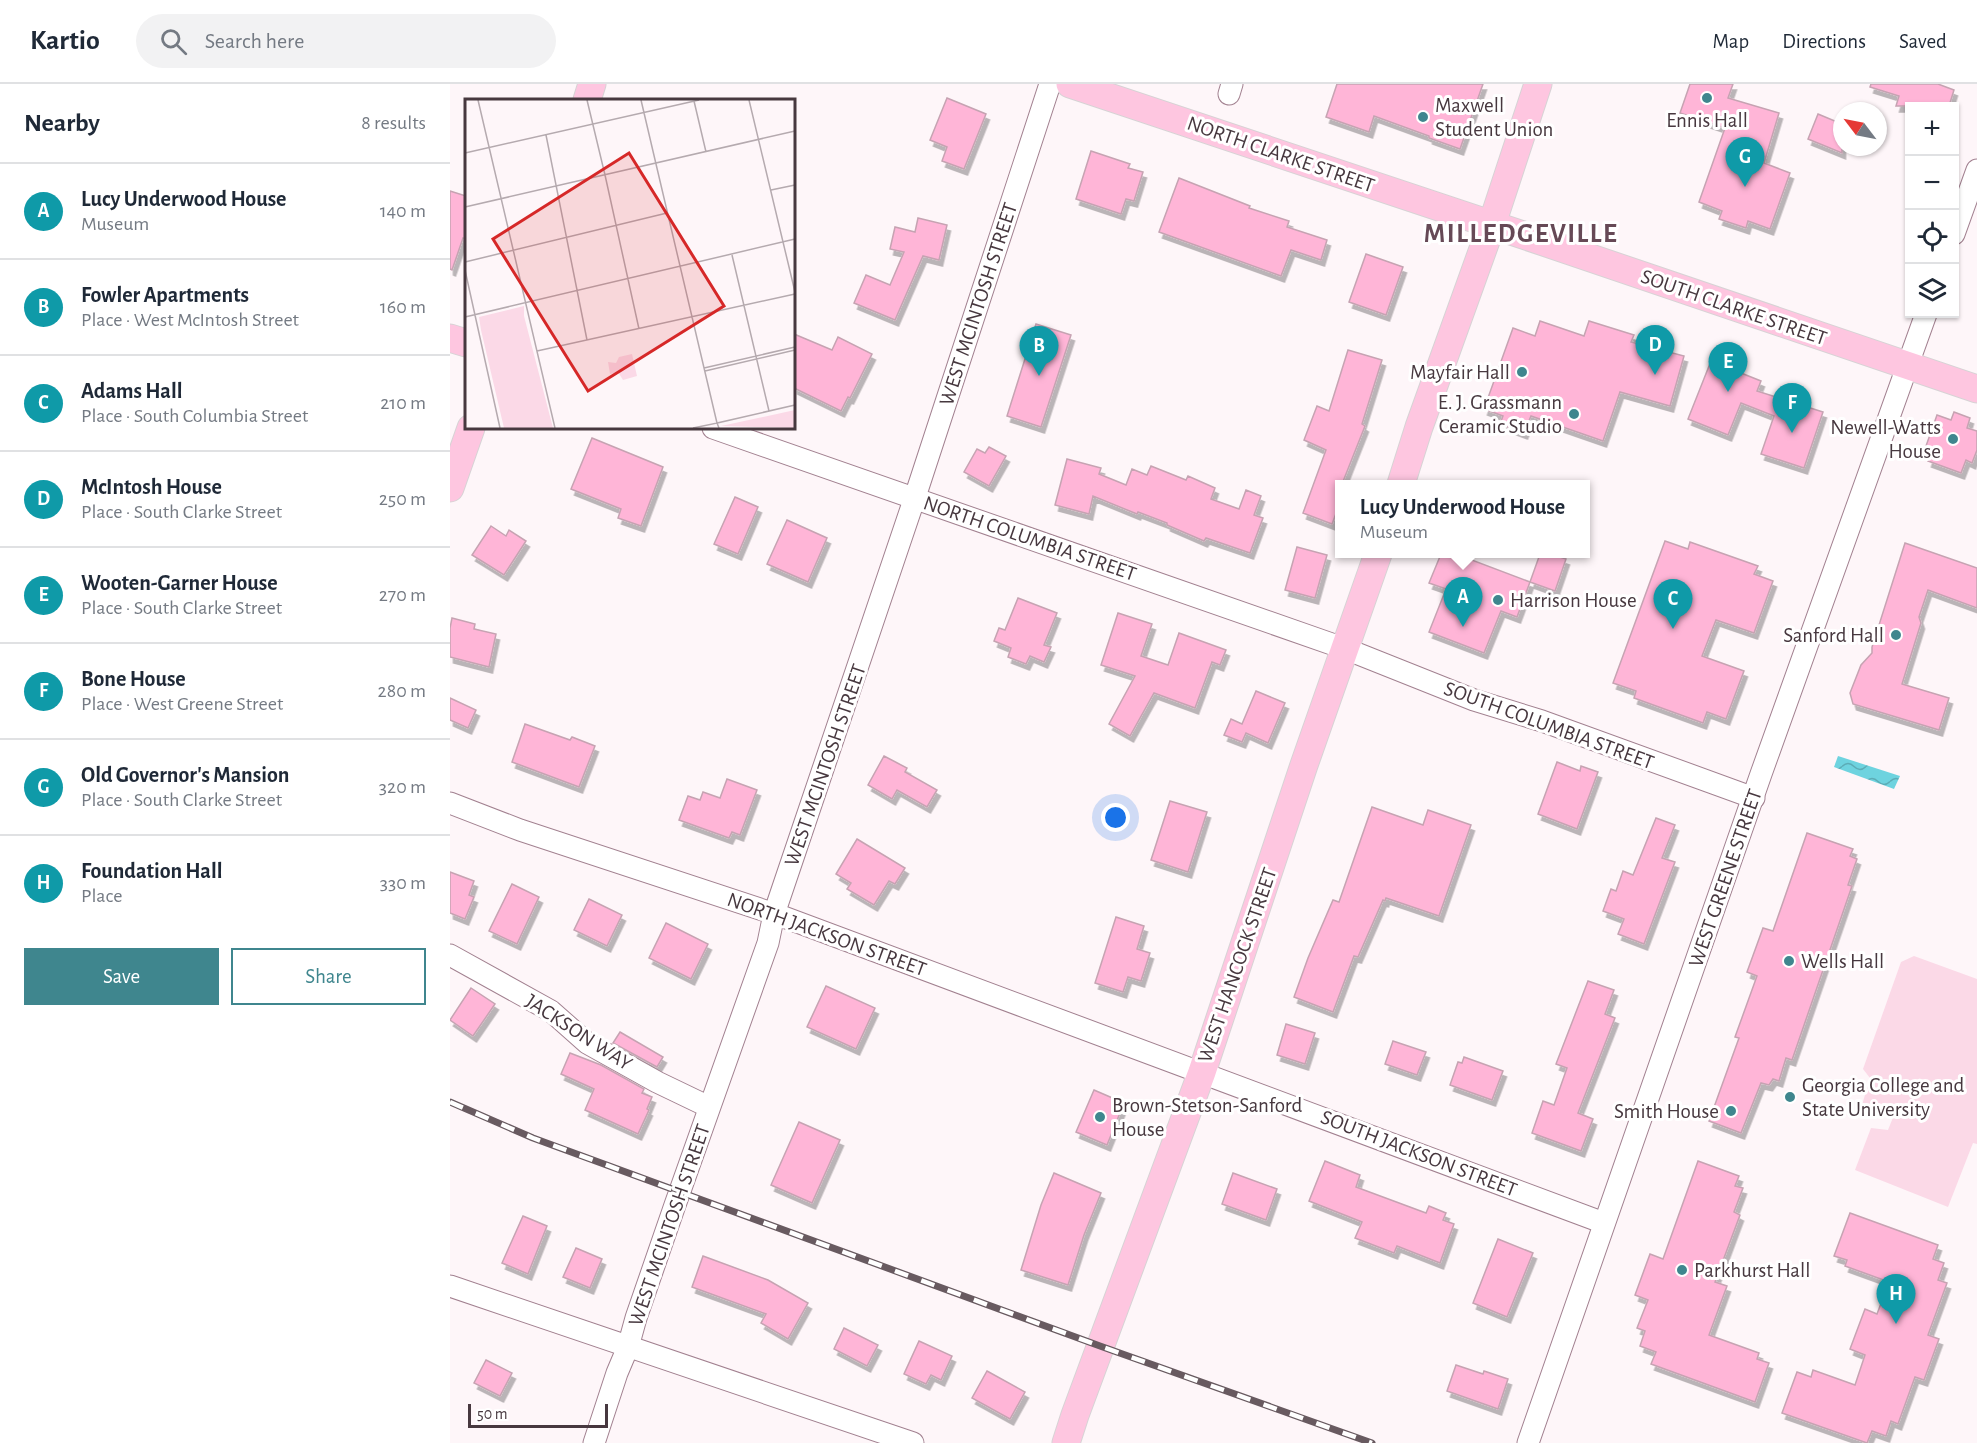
<!DOCTYPE html>
<html lang="en">
<head>
<meta charset="utf-8">
<style>
	:root { --surface:#fff; --page:#f2f2f3; --text:#1f2937; --muted:#747a83; --line:#e0e1e3; --accent:#3f868e }
	body { margin:0; font-family:"Alegreya Sans",sans-serif; background:var(--page); color:var(--text) }
	.controls { position:absolute; right:18px; top:18px; display:grid; overflow:hidden; border-radius:0px; box-shadow:0 2px 4px #0004 }
	.controls button { width:54px; height:54px; display:grid; place-items:center; padding:0; border:0; border-bottom:2px solid var(--line); background:var(--surface); color:var(--text); font:30px sans-serif }
	.compass { position:absolute; left:1383px; top:18px; width:54px; height:54px; border-radius:50%; background:var(--surface); box-shadow:0 2px 4px #0004; rotate:302deg }
	.scale { position:absolute; left:18px; bottom:15px; width:140px; box-sizing:border-box; padding-left:6px; border:3px solid #47383f; border-top:0; font-size:16px; line-height:21px; white-space:nowrap; color:#47383f; -webkit-text-stroke:4px #fff; paint-order:stroke }
	.you { position:absolute; left:666px; top:734px; width:21px; height:21px; margin:-15px; border:4px solid #fff; border-radius:50%; background:#1a73e8; box-shadow:0 0 0 9px #1a73e833 }
	.badge { display:grid; place-items:center; width:39px; height:39px; border-radius:50%; background:var(--accent); color:#fff; font-size:20px; font-weight:700 }
	.pin { position:absolute; translate:-50% -50px; filter:drop-shadow(0 2px 3px #0008) }
	.pin::after { content:''; position:absolute; top:32px; width:21px; height:18px; background:inherit; clip-path:polygon(0 0,100% 0,50% 100%) }
	.popup { position:absolute; left:885px; top:396px; width:255px; height:78px; box-sizing:border-box; display:grid; place-content:center; border-radius:0px; background:var(--surface); filter:drop-shadow(0 2px 4px #0005); font-size:20px; white-space:nowrap; color:var(--muted) }
	.popup b { font-size:22px; color:var(--text) }
	.popup::after { content:''; position:absolute; left:50%; top:100%; margin-left:-12px; border:12px solid transparent; border-top-color:var(--surface) }
	.list { margin:0; padding:0; list-style:none }
	h2 { display:flex; justify-content:space-between; align-items:center; height:78px; margin:0; padding:0 24px; font-size:26px }
	h2 small { font-size:20px; font-weight:400; color:var(--muted) }
	.list li { display:grid; grid-template-columns:39px 1fr auto; gap:18px; align-items:center; box-sizing:border-box; height:96px; padding:0 24px; border-top:2px solid var(--line) }
	.list b { display:block; font-size:22px; white-space:nowrap }
	.list p { margin:0; font-size:20px; white-space:nowrap; color:var(--muted) }
	.list em { font-size:20px; font-style:normal; color:var(--muted) }
	.actions { display:flex; gap:12px; padding:18px 24px }
	.actions a { flex:1; padding:14px 0; border:2px solid var(--accent); border-radius:0px; text-align:center; font-size:21px; color:var(--accent) }
	.actions .main { background:var(--accent); color:#fff }
	.icon { flex:none; width:33px; height:33px; fill:none; stroke:currentColor; stroke-width:2; stroke-linecap:round; stroke-linejoin:round }
	.map { position:relative; flex:none; width:1527px; height:1359px; overflow:hidden }
	header { display:flex; align-items:center; gap:36px; box-sizing:border-box; height:84px; padding:0 30px; background:var(--surface); border-bottom:2px solid var(--line) }
	header strong { font-size:28px }
	nav { display:flex; gap:33px; margin-inline-start:auto; font-size:21px }
	.search { width:420px; height:54px; background:var(--page); display:flex; align-items:center; gap:15px; box-sizing:border-box; padding:0 21px; border-radius:33px; color:var(--muted); font-size:22px }
	main { display:flex }
	aside { flex:1; background:var(--surface) }
	.map>svg:first-child { display:block }
	.garden { fill:#fbd9e7 }
	.water { fill:url(#water-waves) }
	.building { fill:#ffb5d7; stroke:#c6a3b2; stroke-width:1.5; filter:url(#shadow) }
	.lines { fill:none; stroke-linecap:round; stroke-linejoin:round }
	.minor-casing { stroke:#a28190; stroke-width:23 }
	.major-casing { stroke:#d7d3d5; stroke-width:29 }
	.minor { stroke:#fff; stroke-width:21 }
	.major { stroke:#fec6e0; stroke-width:27 }
	.rail-casing { stroke:#685a60; stroke-width:7 }
	.rail { stroke:#fff; stroke-width:4.5; stroke-dasharray:14; stroke-linecap:butt }
	.poi-dot { fill:#3f868e; stroke:#fff; stroke-width:2 }
	.labels { text-anchor:middle; stroke-width:6; stroke-linejoin:round; paint-order:stroke }
	.poi-label { font-size:21px; fill:#47383f; stroke:#fff; text-anchor:start }
	.street-label { font-size:21px; fill:#47383f; stroke:#fff }
	.district-label { font-size:27px; font-weight:bold; letter-spacing:1.5px; fill:#664956; stroke:#fff }
	.inset-road { fill:none; stroke:#b5aaaf; stroke-width:1.5 }
	.view { fill:#d62828; fill-opacity:0.15; stroke:#d62828; stroke-width:3 }
	.inset-edge { fill:none; stroke:#47383f; stroke-width:3 }
</style>
</head>
<body>
<header>
<strong>Kartio</strong>
<div class="search"><svg class="icon" aria-label="search" viewBox="0 0 24 24"><circle cx="10" cy="10" r="6"/><path d="M15 15l6 6"/></svg>Search here</div>
<nav><a>Map</a><a>Directions</a><a>Saved</a></nav>
</header>
<main>
<aside>
<h2>Nearby<small>8 results</small></h2>
<ul class="list">
<li><span class="badge" style="background:#0f9aa8">A</span><div><b>Lucy Underwood House</b><p>Museum</p></div><em>140 m</em></li>
<li><span class="badge" style="background:#0f9aa8">B</span><div><b>Fowler Apartments</b><p>Place · West McIntosh Street</p></div><em>160 m</em></li>
<li><span class="badge" style="background:#0f9aa8">C</span><div><b>Adams Hall</b><p>Place · South Columbia Street</p></div><em>210 m</em></li>
<li><span class="badge" style="background:#0f9aa8">D</span><div><b>McIntosh House</b><p>Place · South Clarke Street</p></div><em>250 m</em></li>
<li><span class="badge" style="background:#0f9aa8">E</span><div><b>Wooten-Garner House</b><p>Place · South Clarke Street</p></div><em>270 m</em></li>
<li><span class="badge" style="background:#0f9aa8">F</span><div><b>Bone House</b><p>Place · West Greene Street</p></div><em>280 m</em></li>
<li><span class="badge" style="background:#0f9aa8">G</span><div><b>Old Governor's Mansion</b><p>Place · South Clarke Street</p></div><em>320 m</em></li>
<li><span class="badge" style="background:#0f9aa8">H</span><div><b>Foundation Hall</b><p>Place</p></div><em>330 m</em></li>
</ul>
<div class="actions"><a class="main">Save</a><a>Share</a></div>
</aside>
<div class="map">
<svg width="1527" height="1359" viewBox="0 0 1527 1359">
	<defs>
		<pattern id="water-waves" width="16" height="10" patternUnits="userSpaceOnUse" patternTransform="scale(1.5)"><rect width="16" height="10" fill="#6ed3df"/><path d="M0 5q4-4 8 0t8 0" fill="none" stroke="#5cacb6"/></pattern>
		<filter id="shadow"><feDropShadow dx="3.5" dy="6" stdDeviation="0" flood-color="#0004"/></filter>
	</defs>
	<rect width="100%" height="100%" fill="#fef6f9"/>
	<!-- garden -->
	<path class="garden" d="M1464,872L1527,895V1060L1523,1059L1498,1123L1405,1086L1421,1044L1438,1046L1444,1031L1412,1021L1420,994L1413,985L1451,878Z"/>
	<!-- water -->
	<path class="water" d="M1388,672L1450,692L1444,705L1384,683Z"/>
	<!-- building -->
	<g class="building">
		<path d="M887,0H1033L1010,65L979,54V52L924,32L919,48L876,33Z"/>
		<path d="M1240,0H1283L1278,14L1329,29L1314,79L1340,89L1320,145L1298,137L1296,144L1269,135L1272,127L1249,118L1275,44L1230,29Z"/>
		<path d="M1421,0H1488L1504,6L1499,22H1446L1449,12L1420,3Z"/>
		<path d="M497,14L536,30L514,85L492,77L497,63L480,56Z"/>
		<path d="M1368,30L1392,40V69L1358,55Z"/>
		<path d="M641,67L680,80L678,84L693,88L684,117L676,115L671,130L626,115Z"/>
		<path d="M729,94L800,122L799,124L839,137L837,143L877,156L871,176L841,166L831,192L709,148Z"/>
		<path d="M0,107L16,112V155L13,154L2,186L0,185Z"/>
		<path d="M468,134L497,141L489,176L473,172L445,236L404,219L416,191L440,201L454,168L440,165L445,143L465,148Z"/>
		<path d="M916,170L953,183L936,231L899,218Z"/>
		<path d="M1090,237L1134,252L1139,237L1184,251L1181,258L1234,272L1220,322L1170,308L1153,357L1081,332L1074,349L1050,340L1053,332L1034,325L1063,244L1085,252Z"/>
		<path d="M586,240L621,251L591,343L557,332Z"/>
		<path d="M344,250L382,266L388,253L422,270L400,314L398,313L391,327L344,304Z"/>
		<path d="M898,266L932,276L912,340L915,342L892,400H890V419L882,440L853,429L876,366L854,356L867,322L879,327Z"/>
		<path d="M1261,277L1311,297L1307,307L1373,328L1354,384L1311,370L1324,332L1291,319L1278,351L1238,335Z"/>
		<path d="M1504,328L1520,334L1517,344L1527,347V366L1522,379L1516,376L1511,389L1478,377L1482,364L1476,362L1487,331L1501,336Z"/>
		<path d="M142,354L213,383L191,442L168,434L171,425L121,405Z"/>
		<path d="M539,363L556,372L539,402L514,388L527,365L535,369Z"/>
		<path d="M617,375L651,384L649,390L676,401L682,385L697,391L701,382L736,396L738,392L765,404L761,415L789,425L796,406L811,412L804,431L813,434L800,469L756,454L754,457L717,441V439L688,428L687,430L643,412L639,430L605,421Z"/>
		<path d="M285,413L308,423L288,470L264,460Z"/>
		<path d="M337,436L377,454L358,498L317,480Z"/>
		<path d="M41,442L56,452L59,446L76,457L54,491L22,471Z"/>
		<path d="M1215,457L1238,465L1240,458L1308,482L1304,490L1323,497L1304,549L1266,536L1252,572L1294,587L1276,635L1257,628L1253,639L1184,614L1186,607L1163,599Z"/>
		<path d="M1455,459L1527,484V524L1478,506L1469,533L1471,539L1452,600L1499,614L1489,646L1403,620L1400,609L1411,581L1422,569V563Z"/>
		<path d="M847,463L877,471L865,514L835,506Z"/>
		<path d="M991,470H1006L1080,498L1067,533L1051,527L1034,569L979,548L996,505L979,499Z"/>
		<path d="M1090,470H1101L1116,475L1105,507L1080,498Z"/>
		<path d="M568,514L607,529L594,561L601,563L594,578L580,572L576,580L558,573L561,564L544,557L549,544L555,546Z"/>
		<path d="M668,529L702,540L691,572L718,581L729,549L776,566L770,581L762,578L745,624L704,609L680,652L659,640L685,592L651,581Z"/>
		<path d="M2,534L25,540L24,545L46,550L39,583L0,573V544Z"/>
		<path d="M806,607L835,619L818,659L796,649L792,658L774,651L781,635L792,640Z"/>
		<path d="M0,614L26,626L18,644L0,636Z"/>
		<path d="M75,640L120,656L122,653L145,662L129,703L62,678Z"/>
		<path d="M434,672L457,684L455,688L487,706L477,723L447,706L442,715L418,701Z"/>
		<path d="M1107,678L1130,687L1131,682L1148,688L1127,745L1088,730Z"/>
		<path d="M277,695L307,706L290,751L282,748L279,754L229,736L238,712L250,716L253,708L270,714Z"/>
		<path d="M720,717L757,728L738,788L701,776Z"/>
		<path d="M922,723L973,741L978,726L1021,741L989,832L936,814L935,817L933,816L908,873L904,872L883,928L844,913L858,874L883,816L889,818Z"/>
		<path d="M1206,734L1225,741L1212,774L1225,778L1194,860L1168,850L1174,835L1153,827L1161,805L1166,807L1173,787L1183,791Z"/>
		<path d="M1357,749L1403,765L1400,772L1407,775L1398,801L1402,802L1342,976L1336,974L1329,997L1323,995L1319,1001L1311,999L1291,1049L1259,1037L1289,954L1285,953L1307,892L1297,888L1313,844L1323,847Z"/>
		<path d="M407,755L455,784L445,800L439,797L424,821L397,805L401,799L386,790Z"/>
		<path d="M0,788L24,797L19,811L24,813L15,835L0,829Z"/>
		<path d="M62,800L89,813L67,860L39,847Z"/>
		<path d="M139,815L172,831L157,862L124,846Z"/>
		<path d="M666,833L694,842L687,865L700,869L691,897L678,893L673,908L645,899Z"/>
		<path d="M216,839L258,860L241,895L199,874Z"/>
		<path d="M1138,897L1164,906L1155,930L1165,934L1128,1029L1143,1035L1131,1067L1082,1049L1093,1017L1104,1021L1117,984L1106,980Z"/>
		<path d="M376,902L425,924L406,965L357,943Z"/>
		<path d="M21,904L45,920L23,952L0,936Z"/>
		<path d="M836,940L865,949L855,980L827,971Z"/>
		<path d="M170,948L213,973L207,983L163,959Z"/>
		<path d="M943,957L976,968L967,991L935,980Z"/>
		<path d="M120,969L151,981L194,1005L192,1009L202,1013L197,1025L199,1026L188,1050L135,1026L144,1005L111,990Z"/>
		<path d="M1014,973L1053,987L1042,1016L1000,1001L1008,978L1012,979Z"/>
		<path d="M644,1006L674,1019L657,1061L626,1048Z"/>
		<path d="M349,1038L390,1056L362,1119L321,1101Z"/>
		<path d="M875,1077L910,1091L906,1103L976,1129L979,1122L996,1129L993,1136L1004,1140L990,1179L947,1162L944,1169L905,1154L912,1138L859,1117Z"/>
		<path d="M1248,1077L1289,1092L1285,1102L1293,1104L1284,1128L1290,1131L1265,1198L1277,1202L1259,1251L1309,1269L1307,1275L1319,1279L1305,1318L1201,1280L1206,1268L1190,1262L1195,1247L1187,1244L1198,1216L1185,1211L1200,1170L1213,1175Z"/>
		<path d="M604,1089L651,1109L634,1151L618,1201L571,1186L591,1121Z"/>
		<path d="M783,1089L827,1105L816,1136L772,1120Z"/>
		<path d="M1400,1129L1488,1161L1483,1175L1494,1179L1488,1196L1497,1199L1478,1251L1489,1255L1474,1296L1465,1293L1448,1340L1441,1337L1436,1352L1422,1347L1417,1359L1332,1329L1347,1288L1361,1293L1363,1286L1405,1301L1415,1271L1400,1265L1415,1225L1427,1230L1439,1198L1395,1182L1397,1176L1384,1172Z"/>
		<path d="M73,1132L97,1142L78,1190L52,1179Z"/>
		<path d="M1048,1155L1083,1169L1057,1233L1023,1219Z"/>
		<path d="M126,1164L152,1175L140,1204L113,1193Z"/>
		<path d="M253,1172L318,1196L358,1219L338,1255L311,1239L316,1230L242,1203Z"/>
		<path d="M394,1244L428,1261L417,1282L384,1265Z"/>
		<path d="M469,1257L502,1272L491,1296L481,1291L476,1300L454,1290Z"/>
		<path d="M36,1276L62,1289L50,1312L24,1299Z"/>
		<path d="M1006,1281L1033,1290L1034,1287L1058,1295L1048,1325L997,1307Z"/>
		<path d="M537,1287L575,1308L560,1335L522,1314Z"/>
	</g>
	<g class="lines">
		<defs>
			<g id="minor">
				<path d="M779,10L782,0"/>
				<path d="M1504,150L1527,86"/>
				<path d="M263,344L896,565L1024,616L1092,637L1304,714"/>
				<path d="M0,719L70,746L331,832L1154,1139"/>
				<path d="M0,871L101,927L137,959L207,998L259,1023"/>
				<path d="M0,1202L463,1359"/>
				<path d="M144,1359L167,1289L178,1263L186,1234L225,1121L318,859L324,830L465,413L600,0"/>
				<path d="M1078,1359L1311,690L1476,230"/>
			</g>
			<g id="major">
				<path d="M620,0L1073,151L1527,305"/>
				<path d="M137,16L142,0"/>
				<path d="M0,254L16,259"/>
				<path d="M951,400L969,343L1042,140L1088,0"/>
				<path d="M0,404L21,344"/>
				<path d="M616,1359L625,1331L752,988L854,681L928,470"/>
			</g>
		</defs>
		<!-- minor casing -->
		<use href="#minor" class="minor-casing"/>
		<!-- major casing -->
		<use href="#major" class="major-casing"/>
		<!-- minor -->
		<use href="#minor" class="minor"/>
		<!-- major -->
		<use href="#major" class="major"/>
		<defs>
			<path id="rail" d="M0,1018L83,1054L650,1262L922,1359"/>
		</defs>
		<!-- rail casing -->
		<use href="#rail" class="rail-casing"/>
		<!-- rail -->
		<use href="#rail" class="rail"/>
	</g>
	<!-- markers -->
	<g class="poi-dot">
		<circle cx="1257" cy="14" r="6"/>
		<circle cx="973" cy="33" r="6"/>
		<circle cx="1072" cy="288" r="6"/>
		<circle cx="1124" cy="330" r="6"/>
		<circle cx="1503" cy="355" r="6"/>
		<circle cx="1048" cy="516" r="6"/>
		<circle cx="1446" cy="551" r="6"/>
		<circle cx="1339" cy="877" r="6"/>
		<circle cx="1340" cy="1013" r="6"/>
		<circle cx="1281" cy="1027" r="6"/>
		<circle cx="650" cy="1033" r="6"/>
		<circle cx="1232" cy="1186" r="6"/>
	</g>
	<g class="labels">
		<!-- poi labels -->
		<g class="poi-label">
			<text x="985" y="28">Maxwell<tspan x="985" dy="24">Student Union</tspan></text>
			<text x="1257" y="43" text-anchor="middle">Ennis Hall</text>
			<text x="1060" y="295" text-anchor="end">Mayfair Hall</text>
			<text x="1112" y="325" text-anchor="end">E. J. Grassmann<tspan x="1112" dy="24">Ceramic Studio</tspan></text>
			<text x="1491" y="350" text-anchor="end">Newell-Watts<tspan x="1491" dy="24">House</tspan></text>
			<text x="1060" y="523">Harrison House</text>
			<text x="1434" y="558" text-anchor="end">Sanford Hall</text>
			<text x="1351" y="884">Wells Hall</text>
			<text x="1352" y="1008">Georgia College and<tspan x="1352" dy="24">State University</tspan></text>
			<text x="662" y="1028">Brown-Stetson-Sanford<tspan x="662" dy="24">House</tspan></text>
			<text x="1269" y="1034" text-anchor="end">Smith House</text>
			<text x="1244" y="1193">Parkhurst Hall</text>
		</g>
		<!-- street labels -->
		<g class="street-label">
			<text transform="translate(831 70) rotate(19)" y="7">NORTH CLARKE STREET</text>
			<text transform="translate(528 220) rotate(-72)" y="7">WEST MCINTOSH STREET</text>
			<text transform="translate(1284 223) rotate(19)" y="7">SOUTH CLARKE STREET</text>
			<text transform="translate(580 454) rotate(19)" y="7">NORTH COLUMBIA STREET</text>
			<text transform="translate(1099 641) rotate(20)" y="7">SOUTH COLUMBIA STREET</text>
			<text transform="translate(375 681) rotate(-71)" y="7">WEST MCINTOSH STREET</text>
			<text transform="translate(1275 794) rotate(-71)" y="7">WEST GREENE STREET</text>
			<text transform="translate(377 850) rotate(20)" y="7">NORTH JACKSON STREET</text>
			<text transform="translate(787 881) rotate(-71)" y="7">WEST HANCOCK STREET</text>
			<text transform="translate(129 948) rotate(33)" y="7">JACKSON WAY</text>
			<text transform="translate(969 1069) rotate(21)" y="7">SOUTH JACKSON STREET</text>
			<text transform="translate(219 1141) rotate(-71)" y="7">WEST MCINTOSH STREET</text>
		</g>
		<!-- district labels -->
		<g class="district-label">
			<text x="1071" y="158">MILLEDGEVILLE</text>
		</g>
	</g>
	<!-- overview -->
	<g transform="translate(15 15)">
		<rect width="330" height="330" fill="#fef6f9"/>
		<path d="M330,311V329L256,327Z" fill="#fbd9e7"/>
		<path d="M59,207V217L88,329H39L16,231L14,218Z" fill="#fbd9e7"/>
		<path d="M167,255L172,277L158,281L153,273L145,275L143,263L151,264L154,258Z" fill="#fbd9e7"/>
		<path class="inset-road" d="M13,1L90,329M122,1L140,76M176,1L191,65M284,1L330,193M229,2L241,53M81,36L122,241M0,54L234,1M191,65L252,324L330,306M140,76L174,230M306,91L330,86M0,108L330,32M267,156L304,312M0,163L202,114M0,171L35,329M0,218L330,140M72,252L330,195M239,269L330,248M240,272L330,251M228,329L252,324L254,329"/>
		<path class="view" d="M164,54L259,207L123,292L28,140Z"/>
		<rect width="330" height="330" class="inset-edge"/>
	</g>
</svg>
<div class="controls">
<button>+</button>
<button>−</button>
<button><svg class="icon" aria-label="locate" viewBox="0 0 24 24"><circle cx="12" cy="12" r="6"/><path d="M12 2v4M12 18v4M2 12h4M18 12h4"/></svg></button>
<button><svg class="icon" aria-label="layers" viewBox="0 0 24 24"><path d="M12 4l9 5-9 5-9-5zM3 14l9 5 9-5"/></svg></button>
</div>
<svg class="compass" viewBox="-18 -18 36 36"><path d="M0-13l5 13h-10z" fill="#e53935"/><path d="M0 13l5-13h-10z" fill="#747a83"/></svg>
<div class="scale">50 m</div>
<div class="you"></div>
<div class="pin badge" style="left:1013px;top:543px;background:#0f9aa8">A</div>
<div class="popup"><b>Lucy Underwood House</b>Museum</div>
<div class="pin badge" style="left:589px;top:292px;background:#0f9aa8">B</div>
<div class="pin badge" style="left:1223px;top:545px;background:#0f9aa8">C</div>
<div class="pin badge" style="left:1205px;top:291px;background:#0f9aa8">D</div>
<div class="pin badge" style="left:1278px;top:308px;background:#0f9aa8">E</div>
<div class="pin badge" style="left:1342px;top:349px;background:#0f9aa8">F</div>
<div class="pin badge" style="left:1295px;top:103px;background:#0f9aa8">G</div>
<div class="pin badge" style="left:1446px;top:1240px;background:#0f9aa8">H</div>
</div>
</main>
</body>
</html>
